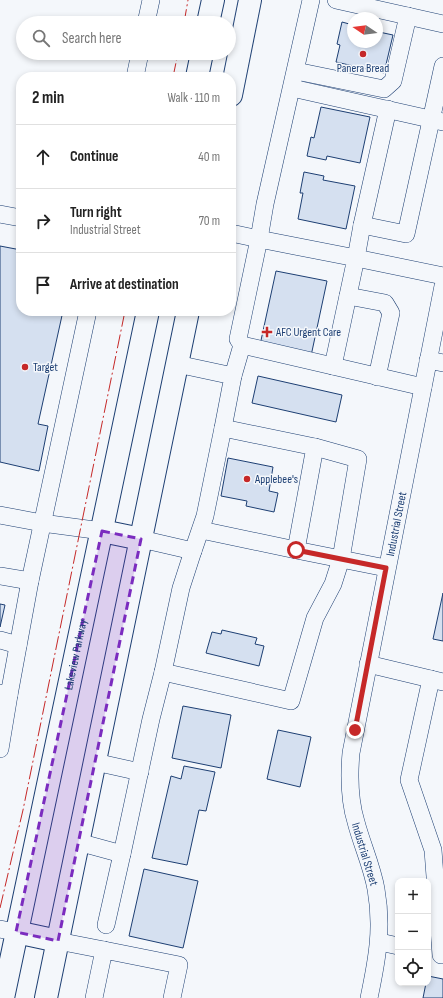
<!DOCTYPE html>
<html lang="en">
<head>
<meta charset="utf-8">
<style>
	:root { --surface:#fff; --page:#f2f2f2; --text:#222; --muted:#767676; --line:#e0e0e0 }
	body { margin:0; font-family:"Sofia Sans Condensed",sans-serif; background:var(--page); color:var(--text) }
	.controls { position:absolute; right:12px; bottom:12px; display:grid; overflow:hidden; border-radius:8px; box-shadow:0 2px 6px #0003 }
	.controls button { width:36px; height:36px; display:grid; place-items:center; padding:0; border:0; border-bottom:1px solid var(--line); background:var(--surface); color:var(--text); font:20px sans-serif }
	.compass { position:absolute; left:347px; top:12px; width:36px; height:36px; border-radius:50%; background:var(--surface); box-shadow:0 2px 6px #0003; rotate:283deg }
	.stop { position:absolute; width:12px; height:12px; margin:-9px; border:3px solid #c62828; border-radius:50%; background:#fff }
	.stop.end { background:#c62828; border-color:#fff; box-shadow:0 1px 4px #0008 }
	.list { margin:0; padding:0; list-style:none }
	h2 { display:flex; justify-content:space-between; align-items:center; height:52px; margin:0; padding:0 16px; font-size:17px }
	h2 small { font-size:13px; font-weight:400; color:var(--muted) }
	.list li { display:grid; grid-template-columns:26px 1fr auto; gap:12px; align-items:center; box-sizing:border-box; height:64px; padding:0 16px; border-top:1px solid var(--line) }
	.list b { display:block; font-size:15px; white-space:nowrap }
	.list p { margin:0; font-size:13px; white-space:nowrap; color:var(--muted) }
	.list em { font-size:13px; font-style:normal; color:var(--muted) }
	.icon { flex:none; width:22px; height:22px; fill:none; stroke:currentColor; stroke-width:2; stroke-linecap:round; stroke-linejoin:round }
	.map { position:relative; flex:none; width:443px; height:998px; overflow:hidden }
	.search { position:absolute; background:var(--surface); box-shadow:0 2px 6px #0003; left:16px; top:16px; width:220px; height:44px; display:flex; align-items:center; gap:10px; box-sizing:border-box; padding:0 14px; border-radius:22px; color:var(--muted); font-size:15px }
	.panel { position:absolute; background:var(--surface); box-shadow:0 2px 6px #0003; left:16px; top:72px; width:220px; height:244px; border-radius:16px }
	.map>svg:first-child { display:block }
	.building { fill:#d5e0f0; stroke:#1d3f73 }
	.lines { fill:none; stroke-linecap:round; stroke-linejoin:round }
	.minor-casing { stroke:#1d3f73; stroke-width:18 }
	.major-casing { stroke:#1d3f73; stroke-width:24 }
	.minor { stroke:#f4f7fb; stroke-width:17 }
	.major { stroke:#f4f7fb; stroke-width:22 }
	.power { stroke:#c62828; stroke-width:1; stroke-dasharray:14 3 2 3; stroke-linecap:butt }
	.route { stroke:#c62828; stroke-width:5 }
	.marked { fill:#7b2cbf; fill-opacity:0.2; stroke:#7b2cbf; stroke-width:3; stroke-dasharray:8 5; stroke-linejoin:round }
	.poi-dot { fill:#c62828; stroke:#f4f7fb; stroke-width:1.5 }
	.labels { text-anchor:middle; stroke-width:3; stroke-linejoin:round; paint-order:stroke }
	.poi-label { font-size:12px; fill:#1d3f73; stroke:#f4f7fb; text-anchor:start }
	.street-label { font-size:12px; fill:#1d3f73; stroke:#f4f7fb }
</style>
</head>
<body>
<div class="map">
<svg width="443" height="998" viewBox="0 0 443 998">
	<rect width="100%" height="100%" fill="#f4f7fb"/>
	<!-- building -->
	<g class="building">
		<path d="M342,22L353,25V42H377V34H379V32L393,35L384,73L336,62L340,45L337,44Z"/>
		<path d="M321,107L370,117L360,163L327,156L326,160L307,156L311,137L314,138Z"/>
		<path d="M304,172L324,176L323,180L355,186L346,229L298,219L303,193H300Z"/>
		<path d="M0,246L21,250V311H63L38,424L48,426L39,471L0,462Z"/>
		<path d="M276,271L327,281L311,356L260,345Z"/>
		<path d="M258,376L342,395L336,422L252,403Z"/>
		<path d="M228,458L273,467L269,491L278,493L274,512L246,506L247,501L221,496Z"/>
		<path d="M443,593V641L433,639Z"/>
		<path d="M0,604L5,605L0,627Z"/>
		<path d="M222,630L257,638L255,644L264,646L259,666L206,653L212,632L221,634Z"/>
		<path d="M183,706L231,715L221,768L172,758Z"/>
		<path d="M278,730L311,737L300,787L267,779Z"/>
		<path d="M184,766L215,772L206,811L199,810L187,865L152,858L171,776L181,779Z"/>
		<path d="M144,869L198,881L183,948L129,936Z"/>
		<path d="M428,976L443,979V998H423L426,983H428Z"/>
	</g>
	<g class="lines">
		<defs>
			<g id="minor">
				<path d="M336,0L443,24"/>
				<path d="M146,23L151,0"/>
				<path d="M296,71L384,89L393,81L408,16"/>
				<path d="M135,77L140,53"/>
				<path d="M292,88L443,122"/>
				<path d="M388,109L362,225L356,258L443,276"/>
				<path d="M0,214L21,218"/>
				<path d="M362,225L406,234L443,66"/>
				<path d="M231,233L259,239L265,204L311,0"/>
				<path d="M348,296L385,303L391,313L377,377"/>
				<path d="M242,345L238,339L259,239L356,258L333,366"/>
				<path d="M428,360L443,363"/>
				<path d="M177,364L233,376L223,428"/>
				<path d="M233,376L242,345L423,387"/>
				<path d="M0,515L42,523L102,531"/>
				<path d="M201,530L296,550"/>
				<path d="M141,539L193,551L205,516L223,428L315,447L296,550L386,568"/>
				<path d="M193,551L181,588L163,672L291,701L315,618L333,584L341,559L358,459L315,447"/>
				<path d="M0,576L30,581"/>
				<path d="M0,640L18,645"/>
				<path d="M368,664L443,682"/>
				<path d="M431,679L409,780L433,850L441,955"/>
				<path d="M0,693L9,695L30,581L88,311"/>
				<path d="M0,749L9,695"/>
				<path d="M95,762L140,772"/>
				<path d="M78,842L122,854L106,925"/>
				<path d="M122,854L151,719L163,672"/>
				<path d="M0,929L16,932"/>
				<path d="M58,941L104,950"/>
				<path d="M380,942L398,946"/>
				<path d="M94,998L104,950L179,965L172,998"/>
				<path id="s1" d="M369,998C377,960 383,928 376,889C372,866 362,845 356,822C349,799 349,776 351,753L443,286"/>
			</g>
			<g id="major">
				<path d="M208,23L213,0"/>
				<path d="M197,77L202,53"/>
				<path d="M231,95L250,0"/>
				<path d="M102,531L141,539"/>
				<path d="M16,932L58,941"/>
				<path id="s2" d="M3,998L148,311"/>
				<path d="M46,998L188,311"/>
			</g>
		</defs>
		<!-- minor casing -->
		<use href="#minor" class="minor-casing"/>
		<!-- major casing -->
		<use href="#major" class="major-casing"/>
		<!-- minor -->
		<use href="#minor" class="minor"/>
		<!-- major -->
		<use href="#major" class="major"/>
		<!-- power -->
		<g class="power">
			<path d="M184,23L188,0"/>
			<path d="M173,77L178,53"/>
			<path d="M0,908L23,810L125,311"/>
		</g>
	</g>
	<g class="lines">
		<!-- route -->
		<path class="route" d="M296,550L386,568L355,730"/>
	</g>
	<!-- marked area -->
	<path class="marked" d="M102,531L141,539L58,941L16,932Z"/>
	<!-- markers -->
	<g class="poi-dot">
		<circle cx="363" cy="54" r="4"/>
		<path d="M265 326h4v4h4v4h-4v4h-4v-4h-4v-4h4z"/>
		<circle cx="25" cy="367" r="4"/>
		<circle cx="247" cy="479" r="4"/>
	</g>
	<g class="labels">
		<!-- poi labels -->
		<g class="poi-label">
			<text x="363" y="72" text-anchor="middle">Panera Bread</text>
			<text x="276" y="336">AFC Urgent Care</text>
			<text x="33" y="371">Target</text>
			<text x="255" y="483">Applebee's</text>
		</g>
		<!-- street labels -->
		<g class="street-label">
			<text dy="4" stroke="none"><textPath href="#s1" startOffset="483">Industrial Street</textPath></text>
			<text dy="4" stroke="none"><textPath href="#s2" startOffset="351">Lakeview Parkway</textPath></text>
			<text transform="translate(365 854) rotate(73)" y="4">Industrial Street</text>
		</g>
	</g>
</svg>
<div class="controls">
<button>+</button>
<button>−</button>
<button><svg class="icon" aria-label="locate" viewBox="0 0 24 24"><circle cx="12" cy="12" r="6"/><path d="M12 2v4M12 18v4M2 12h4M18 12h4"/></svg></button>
</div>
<svg class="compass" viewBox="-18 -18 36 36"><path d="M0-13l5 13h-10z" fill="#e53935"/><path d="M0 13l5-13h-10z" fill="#767676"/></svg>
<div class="stop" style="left:296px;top:550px"></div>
<div class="stop end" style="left:355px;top:730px"></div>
<div class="search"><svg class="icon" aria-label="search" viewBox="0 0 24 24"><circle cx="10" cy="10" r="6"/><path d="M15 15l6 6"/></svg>Search here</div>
<section class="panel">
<h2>2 min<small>Walk · 110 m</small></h2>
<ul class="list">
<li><svg class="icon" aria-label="ahead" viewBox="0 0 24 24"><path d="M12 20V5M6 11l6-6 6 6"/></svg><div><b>Continue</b></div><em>40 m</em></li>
<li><svg class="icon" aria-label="right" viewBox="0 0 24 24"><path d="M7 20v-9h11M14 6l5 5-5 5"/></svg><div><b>Turn right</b><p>Industrial Street</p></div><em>70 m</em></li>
<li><svg class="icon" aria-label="arrive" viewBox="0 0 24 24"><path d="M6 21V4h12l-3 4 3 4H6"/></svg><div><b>Arrive at destination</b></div></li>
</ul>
</section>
</div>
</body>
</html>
